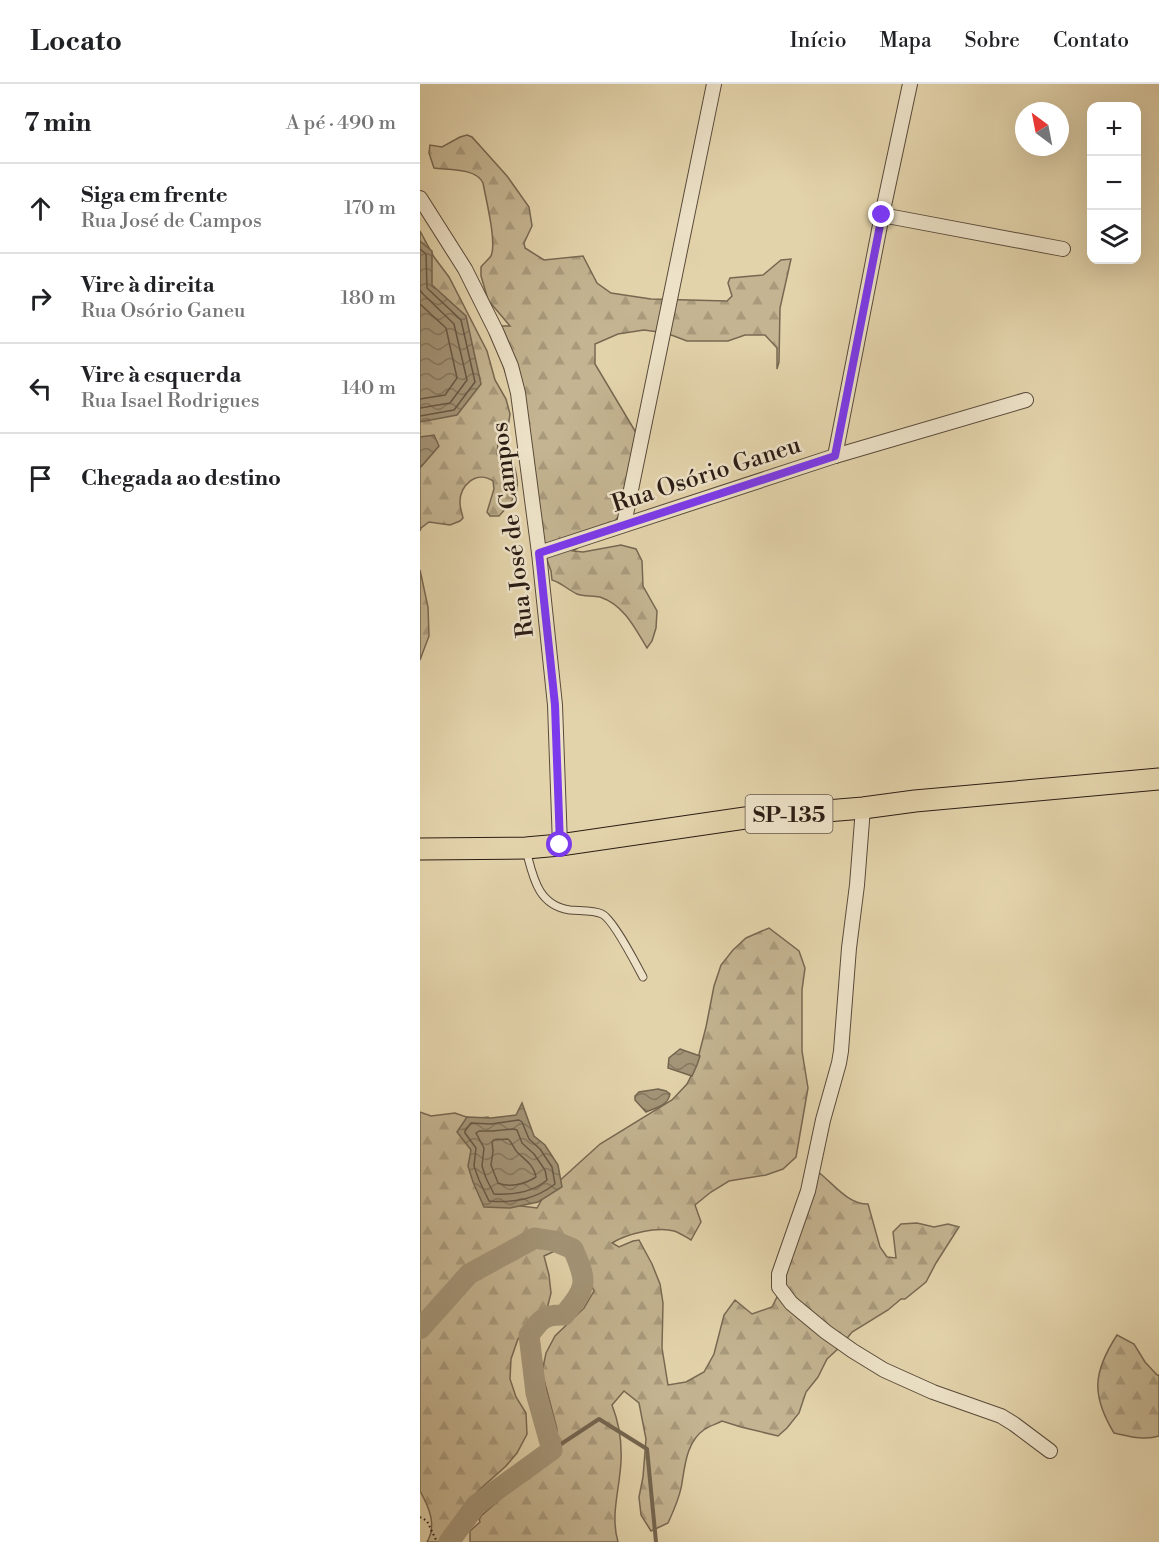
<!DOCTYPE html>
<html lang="pt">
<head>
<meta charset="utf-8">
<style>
	:root { --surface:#fff; --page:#f6f6f6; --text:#202124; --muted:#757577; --line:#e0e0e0 }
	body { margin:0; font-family:"Libre Bodoni",serif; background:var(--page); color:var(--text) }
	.controls { position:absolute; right:18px; top:18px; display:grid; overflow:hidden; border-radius:12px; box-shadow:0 6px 24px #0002 }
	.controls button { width:54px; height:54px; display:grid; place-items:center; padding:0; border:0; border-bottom:2px solid var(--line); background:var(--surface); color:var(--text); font:30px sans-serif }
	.compass { position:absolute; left:595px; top:18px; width:54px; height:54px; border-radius:50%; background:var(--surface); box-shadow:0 6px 24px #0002; rotate:328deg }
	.stop { position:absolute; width:18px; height:18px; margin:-14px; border:4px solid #7c3aed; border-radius:50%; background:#fff }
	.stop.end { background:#7c3aed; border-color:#fff; box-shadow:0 2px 6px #0008 }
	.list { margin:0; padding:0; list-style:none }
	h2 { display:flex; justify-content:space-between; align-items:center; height:78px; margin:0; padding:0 24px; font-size:26px }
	h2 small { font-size:20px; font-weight:400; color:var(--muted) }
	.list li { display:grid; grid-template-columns:39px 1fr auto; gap:18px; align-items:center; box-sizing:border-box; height:90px; padding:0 24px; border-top:2px solid var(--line) }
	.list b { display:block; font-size:22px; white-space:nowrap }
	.list p { margin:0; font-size:20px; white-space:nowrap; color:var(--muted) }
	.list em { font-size:20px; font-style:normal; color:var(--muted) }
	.icon { flex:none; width:33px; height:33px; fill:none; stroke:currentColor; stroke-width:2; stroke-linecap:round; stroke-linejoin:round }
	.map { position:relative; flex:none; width:739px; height:1458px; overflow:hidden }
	header { display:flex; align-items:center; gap:36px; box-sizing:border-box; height:84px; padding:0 30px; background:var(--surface); border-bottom:2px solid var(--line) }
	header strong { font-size:28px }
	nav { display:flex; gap:33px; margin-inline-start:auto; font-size:21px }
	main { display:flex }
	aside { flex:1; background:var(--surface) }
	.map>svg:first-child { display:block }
	.forest { fill:url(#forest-firs); stroke:#786852; stroke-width:1.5 }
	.water { fill:url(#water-waves); stroke:#746550; stroke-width:1.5 }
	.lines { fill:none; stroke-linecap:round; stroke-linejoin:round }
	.shore { stroke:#685846; stroke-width:1.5 }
	.stream { stroke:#746550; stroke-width:4 }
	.river { stroke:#a49578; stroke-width:21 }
	.service-casing { stroke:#594a3a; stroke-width:9 }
	.minor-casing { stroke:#594a3a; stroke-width:16 }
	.primary-casing { stroke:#2b1c14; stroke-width:23 }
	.path { stroke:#2b1c14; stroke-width:2; stroke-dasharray:1.5 3; stroke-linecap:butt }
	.service { stroke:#ede2c8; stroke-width:7 }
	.minor { stroke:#ede2c8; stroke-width:14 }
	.primary { stroke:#e3d3ab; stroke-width:21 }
	.route { stroke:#7c3aed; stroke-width:8 }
	.labels { text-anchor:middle; stroke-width:5; stroke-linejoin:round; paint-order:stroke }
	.shield { fill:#ede2c8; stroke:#65574a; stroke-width:1.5 }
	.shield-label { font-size:22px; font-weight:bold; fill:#2b1c14 }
	.street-label { font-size:24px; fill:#2b1c14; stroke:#ede2c8 }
</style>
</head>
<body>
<header>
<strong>Locato</strong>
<nav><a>Início</a><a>Mapa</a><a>Sobre</a><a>Contato</a></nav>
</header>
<main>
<aside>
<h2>7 min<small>A pé · 490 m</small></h2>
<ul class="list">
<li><svg class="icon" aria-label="ahead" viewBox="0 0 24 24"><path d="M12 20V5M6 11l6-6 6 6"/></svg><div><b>Siga em frente</b><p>Rua José de Campos</p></div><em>170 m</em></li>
<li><svg class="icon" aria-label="right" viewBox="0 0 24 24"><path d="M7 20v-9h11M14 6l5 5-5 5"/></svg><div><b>Vire à direita</b><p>Rua Osório Ganeu</p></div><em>180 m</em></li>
<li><svg class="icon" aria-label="left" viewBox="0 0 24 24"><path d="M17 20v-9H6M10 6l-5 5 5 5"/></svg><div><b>Vire à esquerda</b><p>Rua Isael Rodrigues</p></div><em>140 m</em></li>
<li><svg class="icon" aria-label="arrive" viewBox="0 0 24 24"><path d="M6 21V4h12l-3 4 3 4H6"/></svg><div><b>Chegada ao destino</b></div></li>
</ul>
</aside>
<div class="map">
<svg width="739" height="1458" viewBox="0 0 739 1458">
	<defs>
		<pattern id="forest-firs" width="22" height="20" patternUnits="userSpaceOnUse" patternTransform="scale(1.5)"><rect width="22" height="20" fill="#c4b491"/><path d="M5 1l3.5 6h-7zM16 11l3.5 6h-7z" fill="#a99a7c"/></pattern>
		<pattern id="water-waves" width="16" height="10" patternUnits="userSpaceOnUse" patternTransform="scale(1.5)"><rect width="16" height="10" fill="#a49578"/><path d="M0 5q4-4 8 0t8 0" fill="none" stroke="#867961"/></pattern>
	</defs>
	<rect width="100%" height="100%" fill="#e3d3ab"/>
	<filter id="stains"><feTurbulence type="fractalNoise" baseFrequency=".00333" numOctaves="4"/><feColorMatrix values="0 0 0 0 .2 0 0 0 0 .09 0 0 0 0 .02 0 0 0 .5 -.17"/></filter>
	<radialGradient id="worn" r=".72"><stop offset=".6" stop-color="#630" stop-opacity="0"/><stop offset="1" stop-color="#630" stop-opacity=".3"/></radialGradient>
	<!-- forest -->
	<g class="forest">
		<path d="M47,51L52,53L87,92L109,123L112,142L104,159L105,164L124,176L163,172L177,199L191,209L231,215L307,217L312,212L308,199L310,194L343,191L361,176L371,175L360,224L359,278L357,285V264L345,251H325L308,257H267L246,249L224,246L198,250L175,260V280L218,352L203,427L190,443L153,467L163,468L201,461L216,465L222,477L223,502L237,527L236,544L232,557L227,564C215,544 204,521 180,513C173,511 164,513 157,510C148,506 142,499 132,496L131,487L118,451L101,337L76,259L75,242H90L68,216L61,192V183C64,179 68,176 71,172C77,158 66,116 63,99C56,84 29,86 14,84L9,69L10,61L22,63L40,53Z"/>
		<path d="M0,147L14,173L29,193L67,267L75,296L86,315L90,330L88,343L78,359L77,370L80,375L93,378C102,406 98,411 79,432H70L67,428L74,405L73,397C57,386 39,401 40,419C40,424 42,429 43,434L40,437L30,441L9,438L1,444L0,447Z"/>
		<path d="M0,486L8,523L9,552L0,576Z"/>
		<path d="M349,844L379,867L385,884L382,906V967L388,1004L376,1073L363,1085L346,1091L309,1097L291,1108L275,1121L281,1138L271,1156C266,1153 260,1149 254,1147C238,1142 206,1150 192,1159L199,1163L213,1157L219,1156L232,1180L240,1200L243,1219L242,1264L248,1301L266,1298L284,1288L294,1270L304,1231L315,1216L332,1230L352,1223L361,1205L397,1087C413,1099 427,1120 448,1120L460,1163L467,1173L476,1174L473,1148L481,1140L497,1139L514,1143L528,1140L539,1143L516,1179L506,1198L485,1215H481L468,1226L432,1248L420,1263L407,1275L398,1293L386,1308L379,1329L367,1344L358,1352L321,1343L302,1337C296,1340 290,1342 285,1345C267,1357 265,1380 262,1399C260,1413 254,1426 248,1439L231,1447L221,1431L219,1413L223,1393L226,1355L219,1319L204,1307L192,1321C199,1339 202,1357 201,1377C200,1404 190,1431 198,1458H50V1447L60,1438L59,1435L61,1432L94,1403L110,1394L135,1363L137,1345L122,1288L126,1269L135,1252L164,1224L174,1207L156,1174L141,1164L124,1172L129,1191L131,1209L126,1229L110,1242L98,1255L91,1275L90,1295L96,1313L106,1329L107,1350L97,1369L86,1382L57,1408L48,1437L35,1458H7C17,1441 9,1423 0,1407V1028L11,1032L35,1029L52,1035L68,1033L73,1039L88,1118L101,1122L117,1124L125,1110L180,1060L252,1016L267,1000L276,982L286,943L294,902L301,881L313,866L326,854Z"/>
		<path d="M697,1251L714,1260L725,1278L737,1291H739V1352C725,1357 708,1352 694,1349C671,1311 673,1288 697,1251Z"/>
	</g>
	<!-- water -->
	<g class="water">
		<path d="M0,157L12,167V201L46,232L61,300L37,331L0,338Z"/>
		<path d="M14,351L19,362L0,384V353Z"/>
		<path d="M260,965L280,972L277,981L272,992L248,984L249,974Z"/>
		<path d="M238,1005L246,1007L250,1010C248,1022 235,1024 226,1028L215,1016V1012L219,1008Z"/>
		<path d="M102,1019L114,1052L125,1061L138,1081L142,1103L118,1118L90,1124L64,1123L53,1098L48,1082L51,1066L37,1048L47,1033L71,1034L96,1031Z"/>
	</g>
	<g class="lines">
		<!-- shore -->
		<g class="shore">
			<path d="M0,165L6,170L7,204L41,236L55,298L34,326L0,332"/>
			<path d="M0,206L3,210L34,240L47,296L30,319L0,324"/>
			<path d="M0,220L26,244L37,294L25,311L0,315"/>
			<path d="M99,1036L102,1038L109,1055L120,1065L132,1083L135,1100C114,1116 94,1119 69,1117L59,1096L54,1082L56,1064L45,1049V1047L51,1039L71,1040Z"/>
			<path d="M94,1045L97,1046L102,1059L114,1070L125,1086L127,1096C112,1109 93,1111 74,1110L66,1094L62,1082L64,1064L56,1049L59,1047H72Z"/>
			<path d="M88,1055C92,1058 93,1063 97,1068C105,1076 114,1081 116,1093C105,1100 90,1104 78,1099L71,1081L73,1067L72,1058L74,1056Z"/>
		</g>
		<!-- stream -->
		<path class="stream" d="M132,1366L179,1335L227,1365L236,1458"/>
		<!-- river -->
		<path class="river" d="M0,1245L49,1190L115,1154L134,1157L153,1165C168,1199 167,1203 144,1231C124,1230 120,1236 109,1251L116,1309L132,1366L56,1421L29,1458"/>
		<defs>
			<path id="service" d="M106,766C113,792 117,821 150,826C160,827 173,826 182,830C193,835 216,880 223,893"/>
			<g id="minor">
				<path d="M0,114L45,185L76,247L91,282L98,309L119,469L135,621L140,761"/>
				<path d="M462,131L643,165"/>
				<path d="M415,372L462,131L490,0"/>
				<path d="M204,440L294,0"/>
				<path d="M119,469L415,372L606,316"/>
				<path d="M443,724L437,801L429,864L421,967L419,979L403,1036L388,1107L359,1190V1203L371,1219L406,1248L433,1267L464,1286L513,1308L581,1332L594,1340L630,1367"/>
			</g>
			<path id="primary" d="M0,765L106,764L140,761L332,733L443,724L495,717L739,695"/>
		</defs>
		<!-- service casing -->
		<use href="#service" class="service-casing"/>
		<!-- minor casing -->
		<use href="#minor" class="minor-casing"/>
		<!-- primary casing -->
		<use href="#primary" class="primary-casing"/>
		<!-- path -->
		<path class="path" d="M0,1433L7,1437L17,1458"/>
		<!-- service -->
		<use href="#service" class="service"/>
		<!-- minor -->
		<use href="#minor" class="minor"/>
		<!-- primary -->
		<use href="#primary" class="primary"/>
	</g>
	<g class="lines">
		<!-- route -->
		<path class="route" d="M140,761L135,621L119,469L415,372L462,131"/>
	</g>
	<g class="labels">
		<!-- shield labels -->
		<rect class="shield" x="325.5" y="711" width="87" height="38" rx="4.5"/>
		<g class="shield-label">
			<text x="369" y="738">SP-135</text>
		</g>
		<!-- street labels -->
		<g class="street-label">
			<text transform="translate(286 390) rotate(-18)" y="8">Rua Osório Ganeu</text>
			<text transform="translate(92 446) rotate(-97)" y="8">Rua José de Campos</text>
		</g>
	</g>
	<rect width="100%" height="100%" filter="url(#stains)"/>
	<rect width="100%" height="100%" fill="url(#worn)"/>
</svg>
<div class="controls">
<button>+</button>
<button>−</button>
<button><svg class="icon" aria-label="layers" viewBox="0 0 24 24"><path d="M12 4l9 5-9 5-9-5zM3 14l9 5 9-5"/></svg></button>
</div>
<svg class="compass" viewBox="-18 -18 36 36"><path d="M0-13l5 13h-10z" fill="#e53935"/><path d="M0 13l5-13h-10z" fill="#757577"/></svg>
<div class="stop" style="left:140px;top:761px"></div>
<div class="stop end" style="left:462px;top:131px"></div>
</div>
</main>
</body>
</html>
